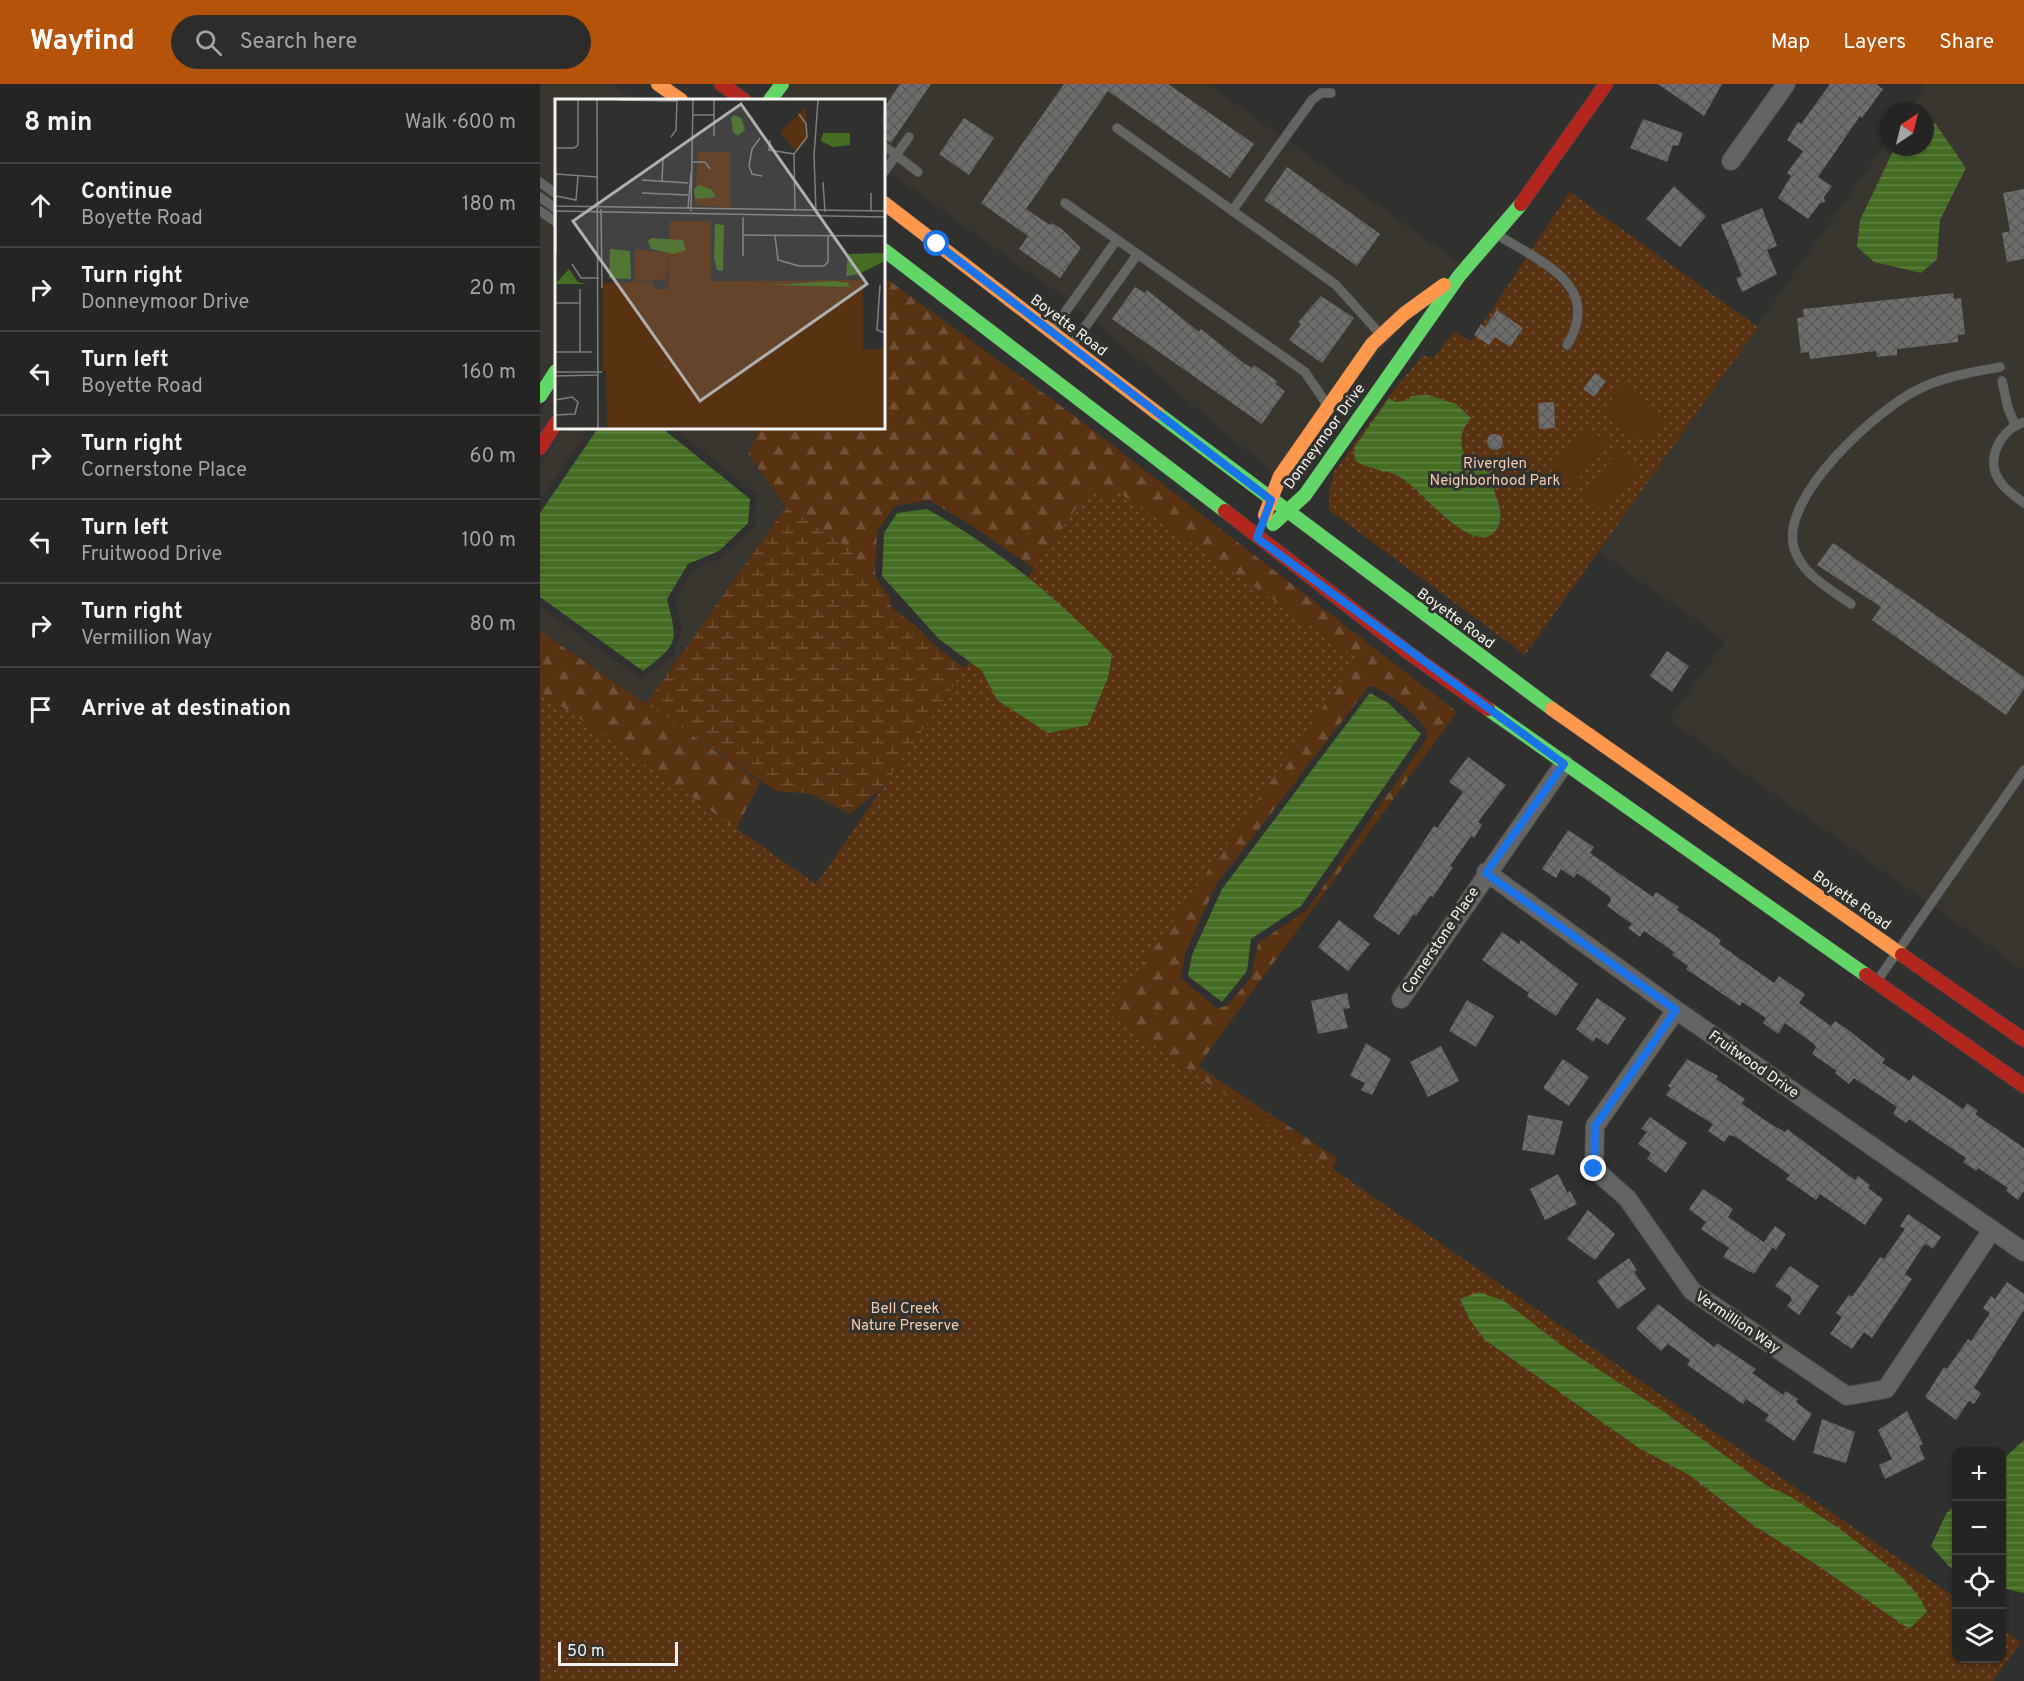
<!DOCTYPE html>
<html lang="en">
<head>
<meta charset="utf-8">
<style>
	:root { --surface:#242423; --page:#2c2c2b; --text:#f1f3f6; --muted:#a3a4a6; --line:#414141; --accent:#b45309 }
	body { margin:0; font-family:Overpass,sans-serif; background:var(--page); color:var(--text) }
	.controls { position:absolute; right:18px; bottom:18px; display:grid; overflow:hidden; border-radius:12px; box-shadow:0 2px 4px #0004 }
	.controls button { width:54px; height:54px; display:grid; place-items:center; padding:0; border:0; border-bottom:2px solid var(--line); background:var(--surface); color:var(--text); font:30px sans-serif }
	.compass { position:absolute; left:1340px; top:18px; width:54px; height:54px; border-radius:50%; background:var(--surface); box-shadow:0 2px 4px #0004; rotate:35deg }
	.scale { position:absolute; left:18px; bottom:15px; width:120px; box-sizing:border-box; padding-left:6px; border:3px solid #f4f3f1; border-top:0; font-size:16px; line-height:21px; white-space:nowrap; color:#f4f3f1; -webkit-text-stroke:4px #31312e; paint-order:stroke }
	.stop { position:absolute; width:18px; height:18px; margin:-14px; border:4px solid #1a73e8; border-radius:50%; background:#fff }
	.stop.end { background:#1a73e8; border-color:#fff; box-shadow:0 2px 6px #0008 }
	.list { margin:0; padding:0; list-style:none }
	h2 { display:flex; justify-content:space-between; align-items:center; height:78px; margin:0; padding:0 24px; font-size:26px }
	h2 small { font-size:20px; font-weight:400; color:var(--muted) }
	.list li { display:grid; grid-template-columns:39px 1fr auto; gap:18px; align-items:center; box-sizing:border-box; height:84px; padding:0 24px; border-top:2px solid var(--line) }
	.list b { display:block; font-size:22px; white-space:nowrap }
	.list p { margin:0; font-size:20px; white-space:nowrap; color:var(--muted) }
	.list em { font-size:20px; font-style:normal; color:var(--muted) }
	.icon { flex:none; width:33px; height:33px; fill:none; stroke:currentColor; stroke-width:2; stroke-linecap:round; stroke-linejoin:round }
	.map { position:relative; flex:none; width:1484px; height:1597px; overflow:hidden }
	header { display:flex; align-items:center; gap:36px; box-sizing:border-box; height:84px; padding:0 30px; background:var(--accent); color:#fff }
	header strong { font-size:28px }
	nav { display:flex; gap:33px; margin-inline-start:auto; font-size:21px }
	.search { width:420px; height:54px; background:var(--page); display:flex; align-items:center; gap:15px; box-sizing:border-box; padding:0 21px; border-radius:33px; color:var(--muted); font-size:22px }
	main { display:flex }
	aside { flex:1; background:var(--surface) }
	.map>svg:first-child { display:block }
	.built { fill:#38362e }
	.forest { fill:url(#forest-firs); fill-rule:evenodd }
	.wetland { fill:url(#wetland-marsh) }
	.park { fill:url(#park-dots) }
	.pitch { fill:#593212 }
	.water { fill:url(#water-rules) }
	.building { fill:url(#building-cross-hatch) }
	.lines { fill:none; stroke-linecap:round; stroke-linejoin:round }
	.lane-casing { stroke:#4b4b4a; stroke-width:10 }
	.street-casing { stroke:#4b4b4a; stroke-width:20 }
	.fast-casing { stroke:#4b4b4a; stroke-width:15 }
	.slow-casing { stroke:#4b4b4a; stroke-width:15 }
	.jam-casing { stroke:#4b4b4a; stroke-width:15 }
	.lane { stroke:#646463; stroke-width:9 }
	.street { stroke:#646463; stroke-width:18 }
	.fast { stroke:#63d668; stroke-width:14 }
	.slow { stroke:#ff974d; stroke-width:14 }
	.jam { stroke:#b3261e; stroke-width:14 }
	.route { stroke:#1a73e8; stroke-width:8 }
	.labels { text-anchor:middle; stroke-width:6; stroke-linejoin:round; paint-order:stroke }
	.street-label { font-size:15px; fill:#f4f3f1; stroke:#31312e }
	.park-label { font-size:15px; fill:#f5cbaf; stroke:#31312e }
	.inset-road { fill:none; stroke:#7e7e7d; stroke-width:1.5 }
	.view { fill:#afafad; fill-opacity:0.15; stroke:#afafad; stroke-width:3 }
	.inset-edge { fill:none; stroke:#f4f3f1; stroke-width:3 }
</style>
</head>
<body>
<header>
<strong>Wayfind</strong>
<div class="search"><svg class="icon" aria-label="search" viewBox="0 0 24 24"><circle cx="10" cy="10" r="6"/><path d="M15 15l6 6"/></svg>Search here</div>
<nav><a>Map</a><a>Layers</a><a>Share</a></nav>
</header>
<main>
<aside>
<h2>8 min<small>Walk · 600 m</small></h2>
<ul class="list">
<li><svg class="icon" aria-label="ahead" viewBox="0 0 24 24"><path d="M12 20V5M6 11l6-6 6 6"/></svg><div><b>Continue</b><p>Boyette Road</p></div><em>180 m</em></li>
<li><svg class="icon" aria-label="right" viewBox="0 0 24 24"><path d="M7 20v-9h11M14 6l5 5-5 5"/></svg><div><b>Turn right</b><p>Donneymoor Drive</p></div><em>20 m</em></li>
<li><svg class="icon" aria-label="left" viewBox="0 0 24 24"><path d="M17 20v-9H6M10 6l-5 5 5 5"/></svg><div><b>Turn left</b><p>Boyette Road</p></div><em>160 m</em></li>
<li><svg class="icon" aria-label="right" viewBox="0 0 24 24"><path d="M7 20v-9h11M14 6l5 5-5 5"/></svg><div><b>Turn right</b><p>Cornerstone Place</p></div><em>60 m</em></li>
<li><svg class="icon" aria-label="left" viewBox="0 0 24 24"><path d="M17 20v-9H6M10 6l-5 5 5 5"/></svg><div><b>Turn left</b><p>Fruitwood Drive</p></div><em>100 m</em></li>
<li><svg class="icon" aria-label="right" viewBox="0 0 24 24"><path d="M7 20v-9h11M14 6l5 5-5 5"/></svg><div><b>Turn right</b><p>Vermillion Way</p></div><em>80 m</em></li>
<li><svg class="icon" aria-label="arrive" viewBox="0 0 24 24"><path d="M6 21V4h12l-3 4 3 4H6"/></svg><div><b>Arrive at destination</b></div></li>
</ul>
</aside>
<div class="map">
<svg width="1484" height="1597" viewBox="0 0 1484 1597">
	<defs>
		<pattern id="forest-firs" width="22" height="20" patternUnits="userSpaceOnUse" patternTransform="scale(1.5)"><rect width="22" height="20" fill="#593212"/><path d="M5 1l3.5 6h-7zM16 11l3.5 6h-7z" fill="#715035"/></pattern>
		<pattern id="wetland-marsh" width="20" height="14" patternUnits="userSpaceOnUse" patternTransform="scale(1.5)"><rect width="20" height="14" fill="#593212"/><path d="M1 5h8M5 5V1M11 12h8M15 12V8" fill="none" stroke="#715035"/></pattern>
		<pattern id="park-dots" width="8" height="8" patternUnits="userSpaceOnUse" patternTransform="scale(1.5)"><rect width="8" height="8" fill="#593212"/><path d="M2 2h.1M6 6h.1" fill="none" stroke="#715035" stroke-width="1.8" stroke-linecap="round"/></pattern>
		<pattern id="water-rules" width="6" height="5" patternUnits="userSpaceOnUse" patternTransform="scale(1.5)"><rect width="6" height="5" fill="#446d23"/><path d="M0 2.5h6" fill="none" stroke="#608243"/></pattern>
		<pattern id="building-cross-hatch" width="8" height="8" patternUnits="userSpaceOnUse" patternTransform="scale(1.5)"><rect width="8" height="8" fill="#6e6e6d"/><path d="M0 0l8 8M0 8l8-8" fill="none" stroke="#5a5a59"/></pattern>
	</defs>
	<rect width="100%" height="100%" fill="#30302f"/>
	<!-- built -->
	<g class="built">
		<path d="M0,0H72L95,16H16V272L0,297Z"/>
		<path d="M251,0H668L919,179L732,388L533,220L344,84V16H249L243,12Z"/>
		<path d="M1387,0H1484V886L1129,636L1186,557L1058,467L1349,55V63H1385V27H1368Z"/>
		<path d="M16,302V324L0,349V327Z"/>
		<path d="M24,344H49L0,416V379Z"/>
		<path d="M134,344H220L208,370L246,423L106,620L0,547V523L101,595L133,573L142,544L135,515L153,486L184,473L215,442L217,415L216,410Z"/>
	</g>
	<!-- forest -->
	<g class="forest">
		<path d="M344,193L532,330L917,628L658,982L797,1074L772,1137L359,1597L524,512L489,481L431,441L389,416L355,422L337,447L335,492L344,507L320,491L311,466L246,423L208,370L220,344H344ZM829,602C844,603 889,638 888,653L767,826L718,859L712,892L687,922L677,924L641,894L645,869L676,801Z"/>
		<path d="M0,547L220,698L190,757L0,930Z"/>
	</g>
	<!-- wetland -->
	<path class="wetland" d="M246,423L312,466L320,491L344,506L351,514L349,515L352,524L375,541L394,561L436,593L369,682L310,730L271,710L236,707L106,620Z"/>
	<!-- park -->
	<g class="park">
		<path d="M1030,108L1218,243L985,571L789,426V408L794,388L849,312L883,271L893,274L914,248L931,257Z"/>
		<path d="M550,404L567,415L574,405L817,574L568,930L1416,1514V1574H1462V1545L1481,1558L1453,1597H0V607L276,800Z"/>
	</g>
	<!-- pitch -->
	<g class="pitch">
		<path d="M1081,301L1125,333L1107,360L1063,328Z"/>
		<path d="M1045,343L1067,358L1032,404L1010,389Z"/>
		<path d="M1078,366L1100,382L1064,427L1043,412Z"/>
	</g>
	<!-- water -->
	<g class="water">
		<path d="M1385,39H1395L1426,84L1400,136L1397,175L1381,189L1334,178L1317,163L1320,136L1355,63H1385Z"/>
		<path d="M888,311L916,320L931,334C910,358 925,383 953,389C949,407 967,426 958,443C938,480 881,406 862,394C847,385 826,386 815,376L814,364L849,314L856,318L868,316L871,312Z"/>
		<path d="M58,344H122L210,415L208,439L179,467L148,480L127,515C138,558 139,560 103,587L0,513V429Z"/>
		<path d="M387,425C462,467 511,510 572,570L568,594L548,641L508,649L457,616L442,587L399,555L342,492L344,449L357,429Z"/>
		<path d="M830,609L848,619L881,650L761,822L711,855L707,887L682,918L648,892L652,871L682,805Z"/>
		<path d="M939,1208L964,1217L1021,1261L1124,1328L1229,1403L1251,1413L1300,1445L1361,1492L1380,1514L1387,1528L1369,1545L1277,1481L1213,1441L1151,1392L1099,1364L945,1256L929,1235L920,1215Z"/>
		<path d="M1484,1356V1509L1462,1504V1376Z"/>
		<path d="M1416,1419V1490L1391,1462L1406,1430Z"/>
	</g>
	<!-- building -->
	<g class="building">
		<path d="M360,0H391L351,59L344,55V24Z"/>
		<path d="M524,0H628L714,60L690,94L568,7L486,125L510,141L512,139L523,146L541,164L520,194L479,165L488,152L441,119Z"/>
		<path d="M1118,0H1182L1164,32Z"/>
		<path d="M1290,0H1336L1343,5L1322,34L1320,32L1278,93L1292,102L1284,113L1285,118L1280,119L1268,135L1238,114L1251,92L1247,89L1263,67L1247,56L1258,38L1261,40Z"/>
		<path d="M424,34L454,54L429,91L399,70Z"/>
		<path d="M1103,35L1143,49L1138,62L1133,61L1127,78L1090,64Z"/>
		<path d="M747,83L840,150L817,182L724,116Z"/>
		<path d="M1134,102L1166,132L1140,163L1106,135Z"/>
		<path d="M1484,105V175L1467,178L1462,149L1470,147L1463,109Z"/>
		<path d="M1222,124L1237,162L1227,166L1237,190L1202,208L1196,194L1202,192L1181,141Z"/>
		<path d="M595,203L605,209L607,206L659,248L661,245L702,278L712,284L714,281L737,297L735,300L745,307L722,340L572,235Z"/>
		<path d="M1413,209L1414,215L1421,214L1425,250L1418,251V258L1357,265V271L1337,273L1336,267L1270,275L1269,268L1261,269L1257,234L1264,233L1263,225Z"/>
		<path d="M781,212L814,234L782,279L749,256L761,240L758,238Z"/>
		<path d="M957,226L983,244L970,263L955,253L949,261L934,251L941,240L945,243Z"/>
		<path d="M1055,289L1066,297L1054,313L1043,305Z"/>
		<path d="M1014,318L1015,344L999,345L998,319Z"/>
		<circle cx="955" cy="358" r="8"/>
		<path d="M1293,459L1484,593V605L1466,631L1332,536L1341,523L1277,481Z"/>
		<path d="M1127,567L1149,582L1132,608L1110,592Z"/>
		<path d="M928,673L966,701L938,738L942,741L934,754L931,752L910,782L913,783L893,813L890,812L876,832L874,830L859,851L833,833L894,742L897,744L923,708L909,698Z"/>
		<path d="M1028,746L1054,763L1050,769L1113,813L1116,808L1139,823L1137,826L1181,856L1179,860L1234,899L1239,892L1265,910L1259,919L1291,942L1295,937L1307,945L1345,975L1342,979L1370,997L1373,991L1423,1025L1427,1019L1438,1027L1435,1030L1484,1064V1107L1478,1116L1466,1107L1468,1104L1438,1084L1436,1087L1423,1078L1426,1074L1389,1049L1369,1035L1366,1039L1353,1030L1357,1023L1314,994L1309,1000L1295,989L1297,987L1272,970L1276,963L1274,960L1245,939L1238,950L1223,939L1226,934L1202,918L1200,922L1146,885L1148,882L1132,871L1134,868L1104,847L1100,853L1088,844L1092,840L1067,822L1071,816L1069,812L1037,789L1034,794L1021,785L1016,794L1002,785Z"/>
		<path d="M799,836L830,860L808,887L778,863Z"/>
		<path d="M962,848L979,860L981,856L1038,900L1016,932L987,912L989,909L942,876Z"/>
		<path d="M807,909L810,924L803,925L808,944L778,950L771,917Z"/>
		<path d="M1057,914L1086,934L1068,961L1056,953L1053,958L1036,945Z"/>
		<path d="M927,916L954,932L936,963L909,947Z"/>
		<path d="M826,959L851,975L832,1011L821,1006L825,999L810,992Z"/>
		<path d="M901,962L919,997L888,1013L870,978Z"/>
		<path d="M1023,975L1049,993L1029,1022L1003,1004Z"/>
		<path d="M1147,975L1178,992L1176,995L1205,1015L1202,1020L1229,1039L1245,1048L1247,1045L1315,1096L1318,1092L1330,1101L1328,1104L1343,1115L1325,1141L1280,1110L1276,1116L1246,1095L1250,1091L1196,1053L1189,1051L1184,1058L1168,1047L1173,1040L1126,1011L1131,1004L1128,1002Z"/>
		<path d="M988,1031L1023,1037L1014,1071L982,1066Z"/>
		<path d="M1110,1033L1147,1059L1126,1089L1107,1075L1111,1069L1098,1060L1107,1048L1101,1045Z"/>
		<path d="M1018,1090L1027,1108L1030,1107L1037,1120L1005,1136L990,1105Z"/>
		<path d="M1163,1105L1193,1125L1188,1133L1232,1164L1214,1190L1183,1173L1189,1164L1161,1145L1166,1138L1149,1125Z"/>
		<path d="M1048,1126L1075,1150L1055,1176L1027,1155Z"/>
		<path d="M1368,1130L1401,1153L1393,1165L1386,1160L1383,1162L1365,1190L1372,1195L1332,1254L1324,1248L1312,1265L1290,1250L1302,1233L1296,1229L1309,1211L1312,1213L1340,1173L1344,1175L1365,1145L1360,1142Z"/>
		<path d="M1235,1142L1246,1150L1236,1166L1224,1158Z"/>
		<path d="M1089,1174L1097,1186L1094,1188L1106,1205L1078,1225L1057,1197Z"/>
		<path d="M1250,1182L1279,1202L1259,1231L1247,1222L1252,1216L1250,1212L1235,1202Z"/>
		<path d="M1467,1198L1484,1210V1226L1434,1304L1441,1309L1434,1320L1429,1317L1416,1336L1385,1313L1404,1283L1407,1285L1428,1255L1431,1257L1450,1229L1443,1224L1451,1212L1455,1215Z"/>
		<path d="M1118,1220L1174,1263L1177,1259L1216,1285L1212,1289L1243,1311L1246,1307L1258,1315L1256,1318L1272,1330L1254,1357L1225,1336L1229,1331L1206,1315L1203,1320L1147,1281L1150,1276L1128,1260L1121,1267L1096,1244Z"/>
		<path d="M1367,1327L1383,1360L1379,1362L1385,1375L1345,1395L1339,1381L1352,1375L1338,1346Z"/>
		<path d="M1282,1335L1315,1348L1306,1379L1273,1369Z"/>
	</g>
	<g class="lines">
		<defs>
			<g id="lane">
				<path d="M577,44L796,201L841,251"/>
				<path d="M344,62L378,88"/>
				<path d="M344,88L369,53"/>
				<path d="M0,98L16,110"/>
				<path d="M0,113L16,125"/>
				<path d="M525,119L765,288L788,322"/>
				<path d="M0,127L16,138"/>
				<path d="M692,127L772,16L781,9H791"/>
				<path d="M958,151C1000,178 1064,201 1027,261"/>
				<path d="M511,248L576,157"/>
				<path d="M532,261L597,171"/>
				<path d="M1462,297L1468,324L1475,341"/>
				<path d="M1484,338C1461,345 1445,375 1459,396C1465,406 1475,412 1484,419"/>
				<path d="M1311,520C1289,504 1262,491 1254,464C1239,413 1337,326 1377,306C1402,293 1432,288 1460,283"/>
				<path d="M1337,897L1484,686"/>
			</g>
			<g id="street">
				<path d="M1191,77L1246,0"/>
				<path d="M946,788L1136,926L1484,1168"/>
				<path d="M861,915L1024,680"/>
				<path d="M1136,926L1055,1042L1054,1085L1087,1114L1152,1207L1307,1312L1346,1305L1452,1146"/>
			</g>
			<g id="fast">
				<path d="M230,16L242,0"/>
				<path d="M344,166L685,427"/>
				<path d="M0,312L16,287"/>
				<path d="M617,329L1012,625"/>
				<path d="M733,440L765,411L919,192L981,120"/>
				<path d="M948,625L1326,891"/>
			</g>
			<g id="slow">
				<path d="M118,0L141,16"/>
				<path d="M344,119L617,329"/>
				<path d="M725,431L740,392L832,260L864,230L904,201"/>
				<path d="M1012,625L1362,871"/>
			</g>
			<g id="jam">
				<path d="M181,0L204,16"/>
				<path d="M981,120L1066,0"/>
				<path d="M0,364L16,339"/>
				<path d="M685,427L869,569L948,625"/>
				<path d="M1362,871L1484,956"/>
				<path d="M1326,891L1484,1002"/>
			</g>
		</defs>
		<!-- lane casing -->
		<use href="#lane" class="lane-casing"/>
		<!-- street casing -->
		<use href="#street" class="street-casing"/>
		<!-- fast casing -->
		<use href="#fast" class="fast-casing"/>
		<!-- slow casing -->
		<use href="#slow" class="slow-casing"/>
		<!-- jam casing -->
		<use href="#jam" class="jam-casing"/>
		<!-- lane -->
		<use href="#lane" class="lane"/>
		<!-- street -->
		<use href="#street" class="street"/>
		<!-- fast -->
		<use href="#fast" class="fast"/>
		<!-- slow -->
		<use href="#slow" class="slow"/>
		<!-- jam -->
		<use href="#jam" class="jam"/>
	</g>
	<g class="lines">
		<!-- route -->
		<path class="route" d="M397,160L731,416L717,454L1024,680L946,789L1136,926L1055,1042L1054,1085"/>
	</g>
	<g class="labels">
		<!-- street labels -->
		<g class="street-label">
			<text transform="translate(529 241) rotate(37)" y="5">Boyette Road</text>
			<text transform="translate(784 352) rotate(-54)" y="5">Donneymoor Drive</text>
			<text transform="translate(916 534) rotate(36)" y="5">Boyette Road</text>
			<text transform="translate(1312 816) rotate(35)" y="5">Boyette Road</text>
			<text transform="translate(900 856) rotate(-56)" y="5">Cornerstone Place</text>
			<text transform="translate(1214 980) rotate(35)" y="5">Fruitwood Drive</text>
			<text transform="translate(1198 1238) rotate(34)" y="5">Vermillion Way</text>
		</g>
		<!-- park labels -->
		<g class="park-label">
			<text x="955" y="384">Riverglen<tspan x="955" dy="17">Neighborhood Park</tspan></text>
			<text x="365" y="1229">Bell Creek<tspan x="365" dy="17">Nature Preserve</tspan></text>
		</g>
	</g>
	<!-- overview -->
	<g transform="translate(15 15)">
		<rect width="330" height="330" fill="#30302f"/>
		<path d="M98,183L100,192L59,269L48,273V184Z" fill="#593212"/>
		<path d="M80,150L114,154L111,180L79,183Z" fill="#593212"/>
		<path d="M143,53H175V109L140,106ZM115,122H156V182L308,181V250H330V329H52L50,190H113Z" fill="#593212"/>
		<path d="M251,8L252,42L241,52L225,34Z" fill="#593212"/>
		<path d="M179,16L186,19L190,31L183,37L178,33L176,19ZM268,34H295V46L278,48L266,42ZM144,86L157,91L161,98L140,100L139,90ZM160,125L169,126L168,172L162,171L159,159ZM96,139L128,141L131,151L119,155L96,150L93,142ZM55,150L75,152L76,180L54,179ZM330,154V162L304,175L291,177L293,155ZM14,170L23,183L32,185H0ZM279,182L293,184L295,188L218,186Z" fill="#446d23"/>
		<path class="inset-road" d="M42,1L43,329M63,1L122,2M159,1V37M138,16H159M116,38L121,31L122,1M205,39L197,50L194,67L197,75L207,77M215,41L214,51L239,55L240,112M0,49H19L23,46V1M239,55L252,38L251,25L244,15M138,63H150L155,70M0,80L2,75L42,78M87,81L133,84M107,82L108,60M268,83L270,113M87,94L133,96M316,94V112M0,107L1,97L21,101L23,77M0,107L330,112M46,110L47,189M133,110L136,74M0,112L330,118M136,112L138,1M261,112L259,57L263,1M188,118V157M187,136L330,137M220,137L223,161L244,167H269L273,163V136M1,154V112M17,165L26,179H44M325,186L322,231L330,234M0,204H25M0,253H37M25,253V190M0,273H47M0,277L42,276M0,301L17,298L23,303L20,315L0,316"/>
		<path class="view" d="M186,5L312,185L145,302L18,122Z"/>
		<rect width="330" height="330" class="inset-edge"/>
	</g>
</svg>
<div class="controls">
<button>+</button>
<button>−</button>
<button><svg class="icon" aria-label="locate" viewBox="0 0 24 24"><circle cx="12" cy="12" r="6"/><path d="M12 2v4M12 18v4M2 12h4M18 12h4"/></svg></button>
<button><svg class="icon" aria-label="layers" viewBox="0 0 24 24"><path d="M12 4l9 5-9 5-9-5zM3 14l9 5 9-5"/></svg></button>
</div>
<svg class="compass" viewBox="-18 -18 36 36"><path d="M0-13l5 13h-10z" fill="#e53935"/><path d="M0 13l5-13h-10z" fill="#a3a4a6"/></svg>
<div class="scale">50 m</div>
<div class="stop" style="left:397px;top:160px"></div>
<div class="stop end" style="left:1054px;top:1085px"></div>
</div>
</main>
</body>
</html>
